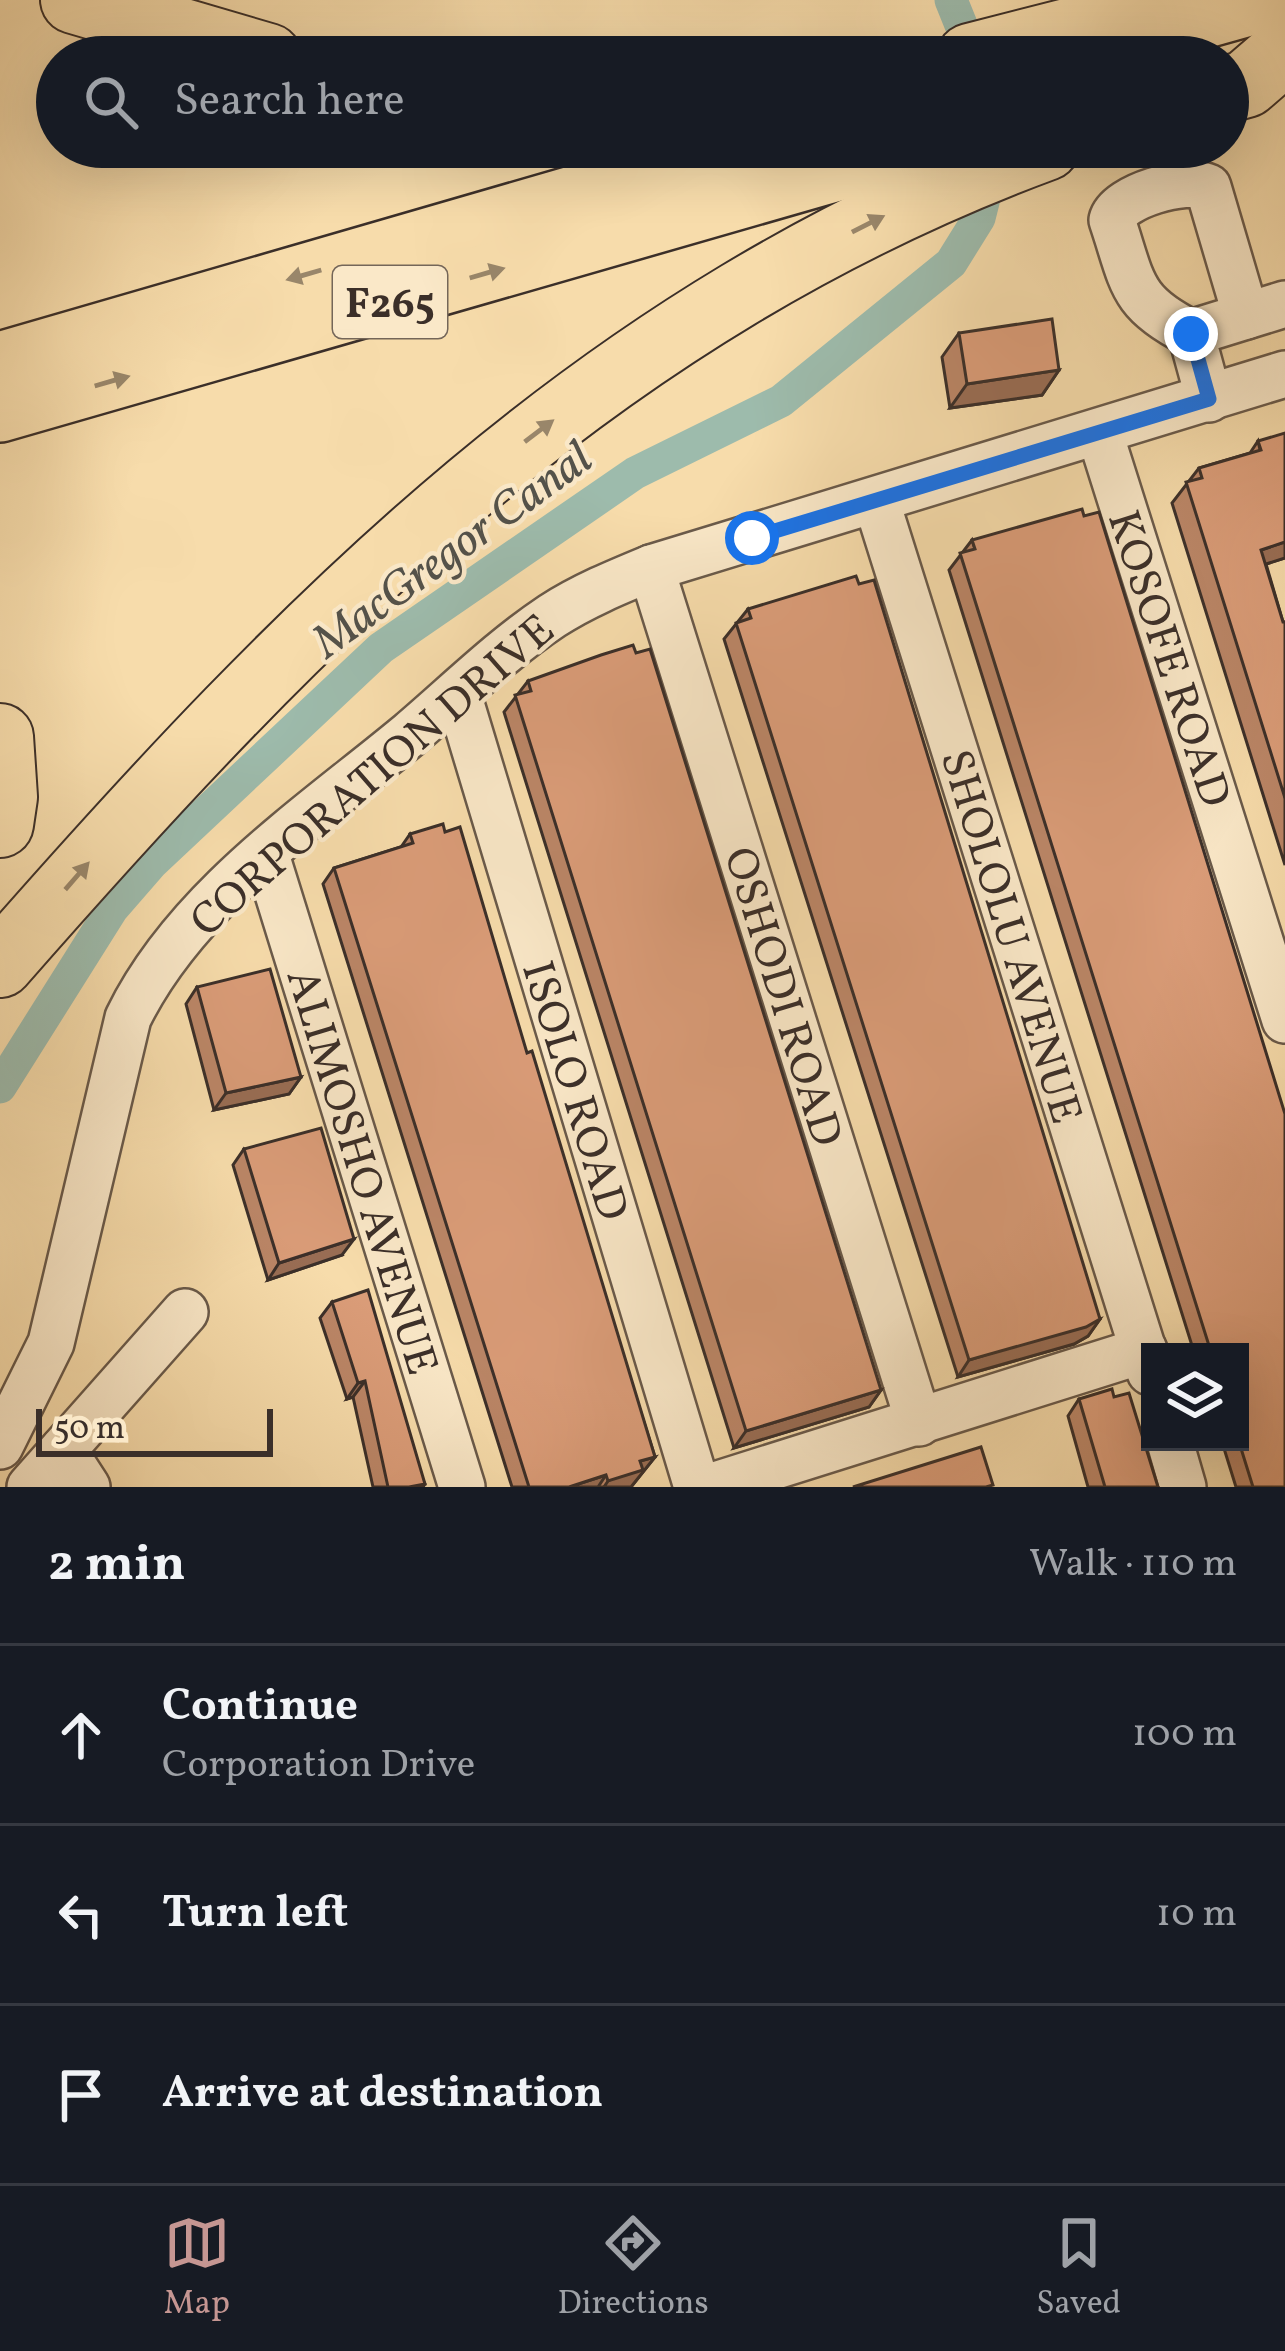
<!DOCTYPE html>
<html lang="en">
<head>
<meta charset="utf-8">
<style>
	:root { --surface:#171b24; --page:#20242c; --text:#f1f3f6; --muted:#9ea1a6; --line:#363941; --accent:#c59692 }
	body { margin:0; font-family:Vollkorn,serif; background:var(--page); color:var(--text) }
	.controls { position:absolute; right:36px; bottom:36px; display:grid; overflow:hidden; border-radius:0px; box-shadow:0 12px 48px #0002 }
	.controls button { width:108px; height:108px; display:grid; place-items:center; padding:0; border:0; border-bottom:3px solid var(--line); background:var(--surface); color:var(--text); font:60px sans-serif }
	.scale { position:absolute; left:36px; bottom:30px; width:237px; box-sizing:border-box; padding-left:12px; border:6px solid #3b2f29; border-top:0; font-size:33px; line-height:42px; white-space:nowrap; color:#3b2f29; -webkit-text-stroke:9px #fae8c8; paint-order:stroke }
	.stop { position:absolute; width:36px; height:36px; margin:-27px; border:9px solid #1a73e8; border-radius:50%; background:#fff }
	.stop.end { background:#1a73e8; border-color:#fff; box-shadow:0 3px 12px #0008 }
	.list { margin:0; padding:0; list-style:none }
	h2 { display:flex; justify-content:space-between; align-items:center; height:156px; margin:0; padding:0 48px; font-size:51px }
	h2 small { font-size:39px; font-weight:400; color:var(--muted) }
	.list li { display:grid; grid-template-columns:78px 1fr auto; gap:36px; align-items:center; box-sizing:border-box; height:180px; padding:0 48px; border-top:3px solid var(--line) }
	.list b { display:block; font-size:45px; white-space:nowrap }
	.list p { margin:0; font-size:39px; white-space:nowrap; color:var(--muted) }
	.list em { font-size:39px; font-style:normal; color:var(--muted) }
	.icon { flex:none; width:66px; height:66px; fill:none; stroke:currentColor; stroke-width:2; stroke-linecap:round; stroke-linejoin:round }
	.map { position:relative; flex:none; width:1285px; height:1487px; overflow:hidden }
	.search { position:absolute; background:var(--surface); box-shadow:0 12px 48px #0002; left:36px; right:36px; top:36px; height:132px; display:flex; align-items:center; gap:30px; box-sizing:border-box; padding:0 42px; border-radius:66px; color:var(--muted); font-size:45px }
	.sheet { height:696px; background:var(--surface) }
	nav { display:flex; justify-content:space-around; align-items:center; box-sizing:border-box; height:168px; border-top:3px solid var(--line); background:var(--surface); font-size:33px; color:var(--muted) }
	nav a { display:grid; justify-items:center; gap:6px }
	nav .on { color:var(--accent) }
	.map>svg:first-child { display:block }
	.lines { fill:none; stroke-linecap:round; stroke-linejoin:round }
	.canal { stroke:#9dbbac; stroke-width:33 }
	.minor-casing { stroke:#6a5a4a; stroke-width:50 }
	.major-casing { stroke:#3b2f29; stroke-width:62 }
	.highway-casing { stroke:#3b2f29; stroke-width:70 }
	.minor { stroke:#fae8c8; stroke-width:45 }
	.major { stroke:#f7dcab; stroke-width:57 }
	.highway { stroke:#f7dcab; stroke-width:66 }
	.wall { fill:#bb8667; stroke:#3b2f29; stroke-width:3 }
	.shaded-wall { fill:#996d54; stroke:#3b2f29; stroke-width:3 }
	.building { fill:#da9c78; stroke:#3b2f29; stroke-width:3 }
	.oneway { fill:#99866a }
	.route { stroke:#1a73e8; stroke-width:15 }
	.labels { text-anchor:middle; stroke-width:9; stroke-linejoin:round; paint-order:stroke }
	.shield { fill:#fae8c8; stroke:#746659; stroke-width:3 }
	.shield-label { font-size:42px; font-weight:bold; fill:#3b2f29 }
	.street-label { font-size:45px; fill:#3b2f29; stroke:#fae8c8 }
	.water-label { font-size:48px; font-style:italic; fill:#54524a; stroke:#fae8c8 }
</style>
</head>
<body>
<div class="map">
<svg width="1285" height="1487" viewBox="0 0 1285 1487">
	<rect width="100%" height="100%" fill="#f7dcab"/>
	<filter id="stains"><feTurbulence type="fractalNoise" baseFrequency=".00167" numOctaves="4"/><feColorMatrix values="0 0 0 0 .2 0 0 0 0 .09 0 0 0 0 .02 0 0 0 .5 -.17"/></filter>
	<radialGradient id="worn" r=".72"><stop offset=".6" stop-color="#630" stop-opacity="0"/><stop offset="1" stop-color="#630" stop-opacity=".3"/></radialGradient>
	<g class="lines">
		<!-- canal -->
		<g class="canal">
			<path d="M951,0L974,57"/>
			<path d="M0,1087L112,909L152,863L381,648L635,473L781,401L951,263L979,218L992,166"/>
		</g>
		<defs>
			<g id="minor">
				<path d="M1191,333C1129,302 1133,282 1112,220C1118,196 1186,177 1208,187L1246,316"/>
				<path d="M1209,399L1191,333L1285,304"/>
				<path d="M1100,434L1285,1020"/>
				<path d="M876,500L1150,1372"/>
				<path d="M651,568L919,1423"/>
				<path d="M458,694L697,1487"/>
				<path d="M266,855L462,1487"/>
				<path d="M1170,1442L1183,1487"/>
				<path d="M0,1446L51,1343L128,1018C186,899 310,817 410,734C457,694 501,650 552,616C583,596 617,582 651,568L1285,374"/>
				<path d="M63,1450L87,1487"/>
				<path d="M30,1487L185,1312"/>
				<path d="M709,1487L1144,1350"/>
			</g>
			<g id="major">
				<path d="M1145,36L1273,0"/>
				<path d="M0,361L738,147"/>
				<path d="M0,413L924,147"/>
			</g>
			<g id="highway">
				<path d="M74,0L268,57"/>
				<path d="M1265,0H1272"/>
				<path d="M970,57L1192,0"/>
				<path d="M1228,89L1246,84L1282,53"/>
				<path d="M0,737L4,797L0,824"/>
				<path d="M0,964C305,616 602,311 1046,147"/>
			</g>
		</defs>
		<!-- minor casing -->
		<use href="#minor" class="minor-casing"/>
		<!-- major casing -->
		<use href="#major" class="major-casing"/>
		<!-- highway casing -->
		<use href="#highway" class="highway-casing"/>
		<!-- minor -->
		<use href="#minor" class="minor"/>
		<!-- major -->
		<use href="#major" class="major"/>
		<!-- highway -->
		<use href="#highway" class="highway"/>
	</g>
	<!-- wall -->
	<g class="wall">
		<path d="M959,333L1059,370L1042,395L950,408L942,357Z"/>
		<path d="M1258,441L1285,558L1266,564L1283,622H1285V865L1172,503L1199,468L1250,453Z"/>
		<path d="M972,540L1285,1487H1236L1222,1442H1240V1352H1194L949,570Z"/>
		<path d="M748,609L1100,1319L1088,1336L1074,1344L958,1377L724,639Z"/>
		<path d="M528,681L881,1390L869,1407L734,1448L504,712Z"/>
		<path d="M410,834L527,1053L655,1457L631,1487H512L323,884L334,868L401,847Z"/>
		<path d="M197,987L301,1077L289,1094L214,1110L186,1004Z"/>
		<path d="M244,1149L342,1255L268,1280L233,1165Z"/>
		<path d="M332,1302L425,1484L423,1487H373L353,1397L347,1399L320,1318Z"/>
		<path d="M1114,1397L1158,1487H1088L1068,1416L1079,1399Z"/>
	</g>
	<!-- shaded-wall -->
	<g class="shaded-wall">
		<path d="M1059,370L1042,395L950,408L967,384Z"/>
		<path d="M1285,542V558L1247,570L1261,550Z"/>
		<path d="M301,1077L289,1094L214,1110L226,1093Z"/>
		<path d="M354,1239L342,1255L268,1280L279,1263Z"/>
		<path d="M1100,1319L1088,1336L1074,1344L958,1377L969,1360Z"/>
		<path d="M365,1381L353,1397L347,1399L358,1383Z"/>
		<path d="M881,1390L869,1407L734,1448L746,1431Z"/>
		<path d="M655,1457L631,1487H604L608,1481L640,1461Z"/>
		<path d="M606,1475L598,1487H569Z"/>
	</g>
	<!-- building -->
	<g class="building">
		<path d="M1052,319L1059,370L967,384L959,333Z"/>
		<path d="M1285,433V542L1261,550L1283,622H1285V798L1186,482L1202,478L1199,468L1261,450L1258,441Z"/>
		<path d="M1082,509L1084,516L1099,512L1285,1114V1487H1253L1239,1442L1240,1352H1211L960,553L975,549L972,540Z"/>
		<path d="M856,576L859,584L874,580L1100,1319L1086,1327L969,1360L736,623L751,618L748,609Z"/>
		<path d="M633,645L636,653L650,649L881,1390L746,1431L515,695L531,691L528,681L601,655Z"/>
		<path d="M443,824L445,832L460,827L527,1053L532,1051L655,1457L640,1461L643,1470L608,1481L606,1475L569,1487H529L334,868L413,843L410,834Z"/>
		<path d="M270,969L301,1077L226,1093L197,987Z"/>
		<path d="M321,1128L354,1239L279,1263L244,1149Z"/>
		<path d="M368,1290L425,1484L409,1487H388L365,1381L358,1383L332,1302Z"/>
		<path d="M1112,1389L1114,1397L1129,1393L1158,1487H1105L1079,1399Z"/>
		<path d="M981,1447L993,1485L986,1487H853Z"/>
	</g>
	<!-- one-way arrows -->
	<defs><path id="oneway-solid" d="M-6-.8H1V-3.2L6.5 0L1 3.2V.8H-6Z" transform="scale(3)"/></defs>
	<g class="oneway">
		<use href="#oneway-solid" transform="translate(868 224) rotate(-27)"/>
		<use href="#oneway-solid" transform="translate(487 273) rotate(-16)"/>
		<use href="#oneway-solid" transform="translate(304 275) rotate(164)"/>
		<use href="#oneway-solid" transform="translate(112 381) rotate(-16)"/>
		<use href="#oneway-solid" transform="translate(539 431) rotate(-37)"/>
		<use href="#oneway-solid" transform="translate(77 876) rotate(-49)"/>
	</g>
	<g class="lines">
		<!-- route -->
		<path class="route" d="M752,538L1209,399L1191,334"/>
	</g>
	<g class="labels">
		<!-- shield labels -->
		<rect class="shield" x="333" y="266" width="114" height="72" rx="9"/>
		<g class="shield-label">
			<text x="390" y="317">F265</text>
		</g>
		<!-- street labels -->
		<g class="street-label">
			<text transform="translate(1171 658) rotate(72)" y="16">KOSOFE ROAD</text>
			<text transform="translate(371 774) rotate(-41)" y="16">CORPORATION DRIVE</text>
			<text transform="translate(1013 936) rotate(73)" y="16">SHOLOLU AVENUE</text>
			<text transform="translate(785 996) rotate(73)" y="16">OSHODI ROAD</text>
			<text transform="translate(577 1090) rotate(73)" y="16">ISOLO ROAD</text>
			<text transform="translate(364 1171) rotate(73)" y="16">ALIMOSHO AVENUE</text>
		</g>
		<!-- water labels -->
		<g class="water-label">
			<text transform="translate(451 548) rotate(-36)" y="17">MacGregor Canal</text>
		</g>
	</g>
	<rect width="100%" height="100%" filter="url(#stains)"/>
	<rect width="100%" height="100%" fill="url(#worn)"/>
</svg>
<div class="controls">
<button><svg class="icon" aria-label="layers" viewBox="0 0 24 24"><path d="M12 4l9 5-9 5-9-5zM3 14l9 5 9-5"/></svg></button>
</div>
<div class="scale">50 m</div>
<div class="stop" style="left:752px;top:538px"></div>
<div class="stop end" style="left:1191px;top:334px"></div>
<div class="search"><svg class="icon" aria-label="search" viewBox="0 0 24 24"><circle cx="10" cy="10" r="6"/><path d="M15 15l6 6"/></svg>Search here</div>
</div>
<section class="sheet">
<h2>2 min<small>Walk · 110 m</small></h2>
<ul class="list">
<li><svg class="icon" aria-label="ahead" viewBox="0 0 24 24"><path d="M12 20V5M6 11l6-6 6 6"/></svg><div><b>Continue</b><p>Corporation Drive</p></div><em>100 m</em></li>
<li><svg class="icon" aria-label="left" viewBox="0 0 24 24"><path d="M17 20v-9H6M10 6l-5 5 5 5"/></svg><div><b>Turn left</b></div><em>10 m</em></li>
<li><svg class="icon" aria-label="arrive" viewBox="0 0 24 24"><path d="M6 21V4h12l-3 4 3 4H6"/></svg><div><b>Arrive at destination</b></div></li>
</ul>
</section>
<nav>
<a class="on"><svg class="icon" aria-label="map" viewBox="0 0 24 24"><path d="M3 6l6-2 6 2 6-2v14l-6 2-6-2-6 2zM9 4v14M15 6v14"/></svg>Map</a>
<a><svg class="icon" aria-label="directions" viewBox="0 0 24 24"><path d="M12 3l9 9-9 9-9-9zM9 14v-3h6M13 9l2 2-2 2"/></svg>Directions</a>
<a><svg class="icon" aria-label="saved" viewBox="0 0 24 24"><path d="M7 4h10v16l-5-4-5 4z"/></svg>Saved</a>
</nav>
</body>
</html>
